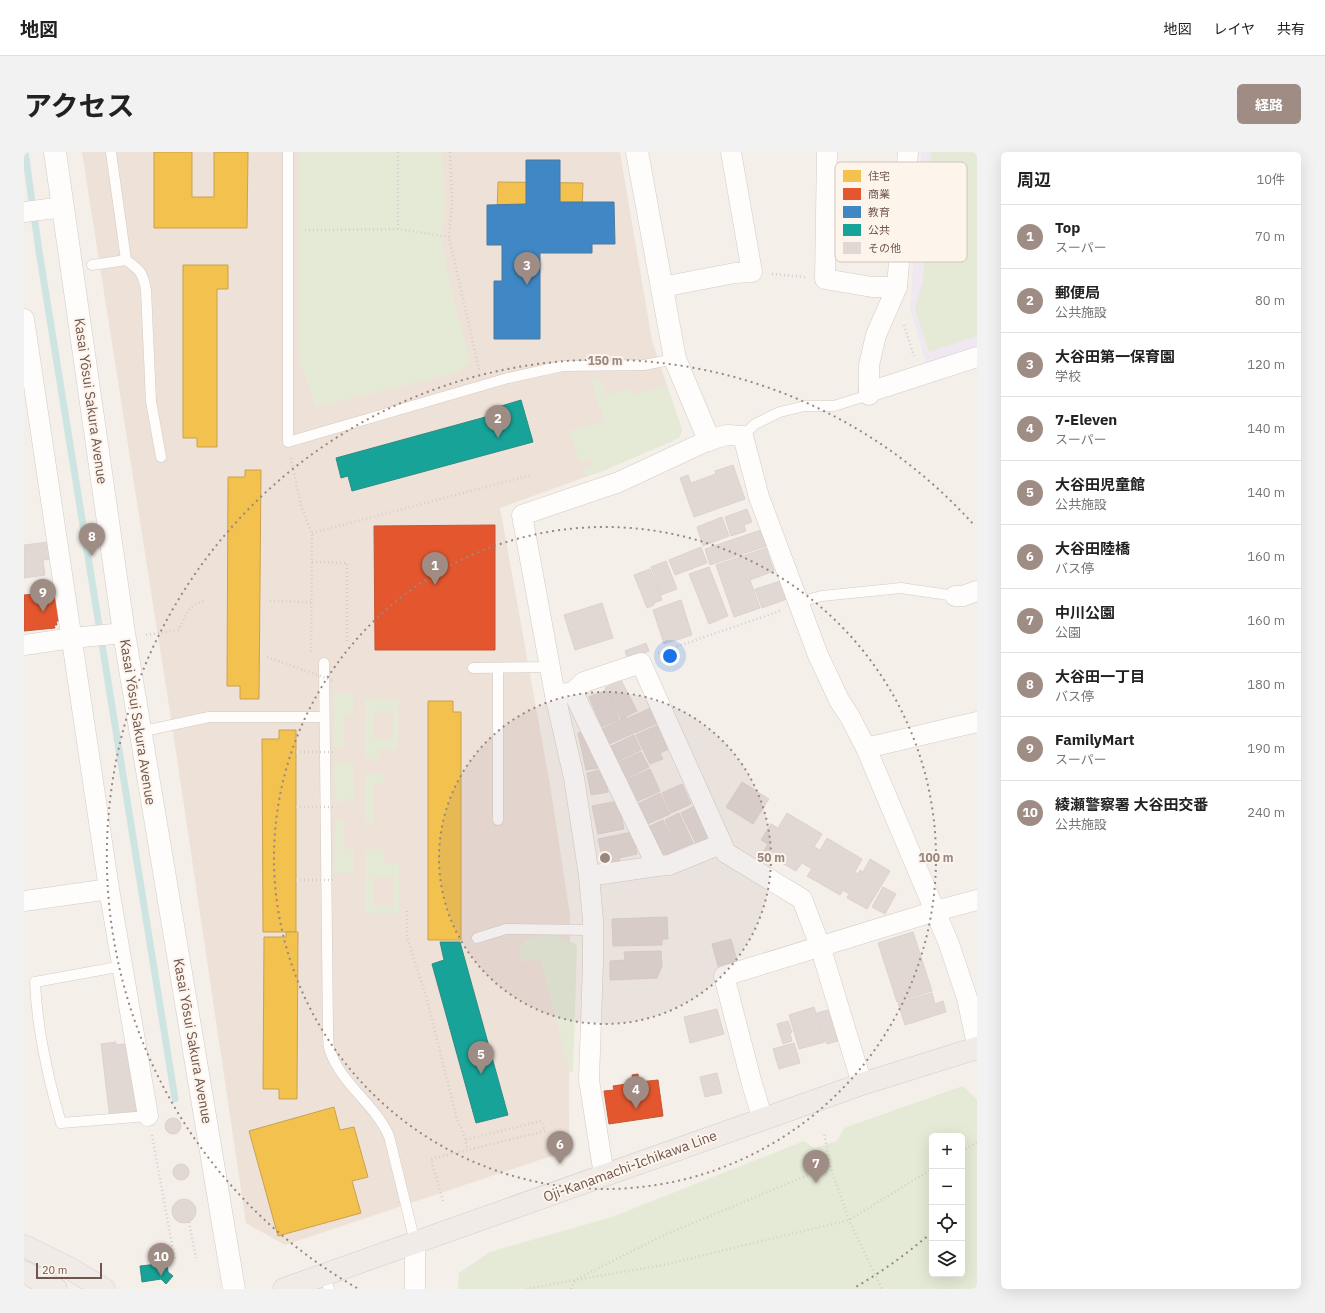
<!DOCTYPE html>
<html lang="ja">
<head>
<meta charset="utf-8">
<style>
	:root { --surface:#fff; --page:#f2f2f2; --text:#222; --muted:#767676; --line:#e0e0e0; --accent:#9e8c85 }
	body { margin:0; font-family:"IBM Plex Sans","Noto Sans JP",sans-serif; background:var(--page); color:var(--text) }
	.controls { position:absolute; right:12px; bottom:12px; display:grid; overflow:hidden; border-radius:6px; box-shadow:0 4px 16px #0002 }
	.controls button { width:36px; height:36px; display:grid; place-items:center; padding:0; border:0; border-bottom:1px solid var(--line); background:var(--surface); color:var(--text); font:20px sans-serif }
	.scale { position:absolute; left:12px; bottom:10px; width:66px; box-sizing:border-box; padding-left:4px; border:2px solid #6f564e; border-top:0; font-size:11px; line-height:14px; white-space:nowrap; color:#6f564e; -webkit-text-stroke:3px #fdf4ec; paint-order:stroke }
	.you { position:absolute; left:646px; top:504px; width:14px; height:14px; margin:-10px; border:3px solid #fff; border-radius:50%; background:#1a73e8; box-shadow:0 0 0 6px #1a73e833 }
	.badge { display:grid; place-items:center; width:26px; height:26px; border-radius:50%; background:var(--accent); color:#fff; font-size:13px; font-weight:700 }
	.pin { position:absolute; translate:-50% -33px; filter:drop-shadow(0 1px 2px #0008) }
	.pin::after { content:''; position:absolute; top:21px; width:14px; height:12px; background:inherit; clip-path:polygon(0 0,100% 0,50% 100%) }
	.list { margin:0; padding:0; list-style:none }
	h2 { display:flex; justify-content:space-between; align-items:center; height:52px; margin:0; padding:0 16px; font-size:17px }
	h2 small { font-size:13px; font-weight:400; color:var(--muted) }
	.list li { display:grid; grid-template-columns:26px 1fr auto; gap:12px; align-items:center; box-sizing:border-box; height:64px; padding:0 16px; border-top:1px solid var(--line) }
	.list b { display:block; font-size:15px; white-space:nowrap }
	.list p { margin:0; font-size:13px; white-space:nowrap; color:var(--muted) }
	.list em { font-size:13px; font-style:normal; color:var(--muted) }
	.icon { flex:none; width:22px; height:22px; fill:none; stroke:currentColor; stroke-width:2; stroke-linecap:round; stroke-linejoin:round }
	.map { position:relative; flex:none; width:953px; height:1137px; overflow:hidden; border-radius:6px }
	header { display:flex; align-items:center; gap:24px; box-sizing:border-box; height:56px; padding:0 20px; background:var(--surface); border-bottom:1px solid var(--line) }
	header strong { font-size:19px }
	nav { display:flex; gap:22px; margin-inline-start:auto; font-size:14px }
	.intro { display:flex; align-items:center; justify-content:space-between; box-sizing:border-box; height:96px; padding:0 24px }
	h1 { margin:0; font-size:28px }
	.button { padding:10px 18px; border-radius:6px; background:var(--accent); color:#fff; font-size:14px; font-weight:700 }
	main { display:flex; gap:24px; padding:0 24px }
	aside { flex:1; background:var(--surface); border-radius:6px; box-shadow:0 4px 16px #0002 }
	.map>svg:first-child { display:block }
	.residential { fill:#ede1d8 }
	.education { fill:#f0e8f1 }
	.green { fill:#e4ead6; fill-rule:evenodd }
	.homes { fill:#f2c14e; stroke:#cba14e }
	.shops { fill:#e4572e; stroke:#c15738 }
	.schools { fill:#3f88c5; stroke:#4d79a1 }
	.public { fill:#17a398; stroke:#318c82 }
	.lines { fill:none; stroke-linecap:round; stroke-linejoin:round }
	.stream { stroke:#cee4e3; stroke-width:7 }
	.building { fill:#e1d7d3; stroke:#ddd2cd }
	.service-casing { stroke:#d2cbc6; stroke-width:11 }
	.minor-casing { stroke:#d2cbc6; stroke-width:21 }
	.tertiary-casing { stroke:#d2cbc6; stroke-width:23 }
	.primary-casing { stroke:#d3cbc7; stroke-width:23 }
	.path { stroke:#d6cecb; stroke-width:2.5; stroke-dasharray:1 3; stroke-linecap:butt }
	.service { stroke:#fefdfc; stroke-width:10 }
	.minor { stroke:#fefdfc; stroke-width:20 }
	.tertiary { stroke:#fefdfc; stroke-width:22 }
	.primary { stroke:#f0ebe6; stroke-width:22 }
	.path-bridge { stroke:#d6cecb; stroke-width:2.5; stroke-dasharray:1 3; stroke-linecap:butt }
	.ring { fill:none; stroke:#998780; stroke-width:2; stroke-dasharray:2 4 }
	.labels { text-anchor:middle; stroke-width:4; stroke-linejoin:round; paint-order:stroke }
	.street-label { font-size:14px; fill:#6f564e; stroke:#fdf4ec }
	.key { fill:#fdf4ec; stroke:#d2c5bd; stroke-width:1 }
	.key-label { font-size:11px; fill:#6f564e }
	.centre { fill:#998780; stroke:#fdf4ec; stroke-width:2 }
	.ring-label { font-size:12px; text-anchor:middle; font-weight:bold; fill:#998780; stroke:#fdf4ec; stroke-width:4; stroke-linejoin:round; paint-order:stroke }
</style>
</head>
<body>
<header>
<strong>地図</strong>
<nav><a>地図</a><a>レイヤ</a><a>共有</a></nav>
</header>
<div class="intro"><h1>アクセス</h1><a class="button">経路</a></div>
<main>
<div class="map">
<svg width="953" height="1137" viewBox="0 0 953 1137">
	<rect width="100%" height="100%" fill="#f5efea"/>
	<!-- residential -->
	<path class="residential" d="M58,0H596L628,189L658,278L655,286L581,318L476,356L526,633L546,763L545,998L261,1093L222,1071L148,573Z"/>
	<!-- education -->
	<path class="education" d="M897,0H953V196L902,212L886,156Z"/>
	<!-- green -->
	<g class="green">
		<path d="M275,0H418L421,58L417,88L433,161L446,209L435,220L292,255L276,210Z"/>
		<path d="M907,0H953V184L905,200L891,156L899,129Z"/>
		<path d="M566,226L577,227L581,243L605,237L607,243L643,233L658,278L655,286L581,318L561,324L560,317L568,314L567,307L556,311L546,279L580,270Z"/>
		<path d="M310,541H329V561L320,562V595H310Z"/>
		<path d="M341,548H374V597H355V607H341ZM350,559H370V587H350Z"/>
		<path d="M310,612H330V647H319V650H311Z"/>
		<path d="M341,622H360V631H350V671H341Z"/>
		<path d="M311,667H320V697H330V721H310Z"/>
		<path d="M341,697H360V712H375V761H341ZM350,725H370V753H350Z"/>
		<path d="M533,784L552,792L553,796L549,920H546L516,806L498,810C498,808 496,804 496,801C496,782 520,784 533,784Z"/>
		<path d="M939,934L953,948V1137H434L435,1121L466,1100L588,1065L780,989L790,996L813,989L820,976ZM908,984H938V1122H908Z"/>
	</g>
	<!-- homes -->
	<g class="homes">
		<path d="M130,0H168V45H190V0H224L223,76H130Z"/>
		<path d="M474,30L559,31L558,60L537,59V90H495V60H473Z"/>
		<path d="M159,113H204V137H193V295H173V286H159Z"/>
		<path d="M221,318H237L235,547H216V534H203L204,325H221Z"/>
		<path d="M404,549H429V560H437V788H404Z"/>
		<path d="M255,578H272V780H239L238,587H255Z"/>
		<path d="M262,780H274L273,947H255V937H239L240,785H262Z"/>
		<path d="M310,955L316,978L330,975L344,1025L328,1029L337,1061L254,1084L225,979Z"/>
	</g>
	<!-- shops -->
	<g class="shops">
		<path d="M471,373V498H351L350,374Z"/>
		<path d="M32,440L35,469H32L33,473H30L31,476L0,479V443Z"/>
		<path d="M614,922L615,930L634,928L639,964L585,972L580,939L590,938L589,934L609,931L608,923Z"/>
	</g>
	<!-- schools -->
	<path class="schools" d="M502,8H536V50H590L591,92H568V101H516V187H470V129H478V93H463V53L502,52Z"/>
	<!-- public -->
	<g class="public">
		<path d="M497,248L509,290L328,339L324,324L317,326L312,306L476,261L474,255Z"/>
		<path d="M416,790H436L484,963L452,971L408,812L420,808Z"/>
		<path d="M143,1111L144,1120L149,1124L142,1132L137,1127L118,1130L116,1114Z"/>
	</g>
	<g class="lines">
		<!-- stream -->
		<path class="stream" d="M1,0L15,99L151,947"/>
	</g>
	<!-- building -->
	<g class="building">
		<path d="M709,313L721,347L670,365L656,326L664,323L667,331L692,322L691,319Z"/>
		<path d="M723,357L728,370L720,373L722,379L707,384L701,365Z"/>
		<path d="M698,365L705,384L679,394L673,375Z"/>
		<path d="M737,378L742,394L686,413L681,397Z"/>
		<path d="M25,390L27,407L19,408L21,423L0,426V393Z"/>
		<path d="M677,395L683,411L651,423L645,408Z"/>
		<path d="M742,396L750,419L726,428L736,456L710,465L692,413Z"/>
		<path d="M642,409L653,437L637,443L627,415Z"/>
		<path d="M685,415L704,464L685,472L665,422Z"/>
		<path d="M626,417L638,448L630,451V453L623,456L610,423Z"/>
		<path d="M757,429L763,447L738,456L731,437Z"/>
		<path d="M657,448L668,483L640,492L629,458Z"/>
		<path d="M578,451L589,486L551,498L540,463Z"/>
		<path d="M622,491L625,499L604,507L601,499Z"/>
		<path d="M597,528L613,559L597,567L581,536Z"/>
		<path d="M582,538L595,567L578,575L565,545Z"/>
		<path d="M629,555L636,570L611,581L604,566Z"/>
		<path d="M602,565L610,581L585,592L578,577Z"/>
		<path d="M636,572L647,596L636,601L639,607L626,612L612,583Z"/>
		<path d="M563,579L569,593L574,616L562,618L554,581Z"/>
		<path d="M610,583L617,598L594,609L587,594Z"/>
		<path d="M617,600L625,615L601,627L593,611Z"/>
		<path d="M580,617L584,640L567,643L563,621Z"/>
		<path d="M626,617L636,639L612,650L602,628Z"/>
		<path d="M718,630L745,647L729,672L702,655Z"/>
		<path d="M658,632L667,652L647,661L638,641Z"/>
		<path d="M636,641L646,662L623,672L614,652Z"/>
		<path d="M594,649L600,677L574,682L568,654Z"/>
		<path d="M671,654L686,685L672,692L657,661Z"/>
		<path d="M655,661L669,691L654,697L641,668Z"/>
		<path d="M763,661L798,682L790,695L796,698L803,686L838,707L831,720L834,722L836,718L839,720L846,707L866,719L843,757L823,746L825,742L819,738L816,743L783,724L788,717L778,711L772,719L739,700L744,692L737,688L747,672L754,676Z"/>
		<path d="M639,668L654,699L642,704L638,703L624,675Z"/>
		<path d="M608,680L613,702L595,706L596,709L580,713L574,687Z"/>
		<path d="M859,735L872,742L861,762L848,755Z"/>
		<path d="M643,765L644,787H638V793L589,794L588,767Z"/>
		<path d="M889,780L908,839L873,850L854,791Z"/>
		<path d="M707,787L713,809L694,814L688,792Z"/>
		<path d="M637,799L638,814L633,826L586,828V809L601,808L600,800Z"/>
		<path d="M908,841L911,852L919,849L922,860L881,873L874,851Z"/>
		<path d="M790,855L801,890L775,897L765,863Z"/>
		<path d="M693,857L700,882L666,891L660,865Z"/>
		<path d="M808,857L817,888L803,892L793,861Z"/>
		<path d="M764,869L768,880L766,881L768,889L759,892L753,872Z"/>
		<path d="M92,890V893L108,891L117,963L86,967L77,892Z"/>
		<path d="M770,891L776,911L755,917L749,897Z"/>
		<path d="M693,921L698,941L681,945L676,925Z"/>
		<circle cx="149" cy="974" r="8"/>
		<circle cx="157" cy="1020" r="8"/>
		<circle cx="160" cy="1059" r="12"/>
	</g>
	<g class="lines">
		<defs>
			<g id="service">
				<path d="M87,0L102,108C116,118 119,121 122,138L127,249L137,305"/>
				<path d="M264,0V290L484,226L538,214L620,213L651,207"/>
				<path d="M68,113L102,108"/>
				<path d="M719,284L731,272L756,260L781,254H810L845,243"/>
				<path d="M775,450L798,444L877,436L931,444"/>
				<path d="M300,511L304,881C304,886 304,893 306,899C318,933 351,952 365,984L391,1090"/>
				<path d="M449,516L527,515"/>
				<path d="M115,580L185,565H300"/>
				<path d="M474,668V516"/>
				<path d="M453,786L482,777L569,778"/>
				<path d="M99,814L11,830C13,876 24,926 37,971L124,964"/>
				<path d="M300,1123L305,1137"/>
			</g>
			<g id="minor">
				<path d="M803,0L801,127L848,135H873"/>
				<path d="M0,60L39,55"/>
				<path d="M638,135L711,121L728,120L707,0"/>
				<path d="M0,167L85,737L124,964"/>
				<path d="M845,240L953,205"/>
				<path d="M845,243V213L852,183L873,135L884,0"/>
				<path d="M931,444H939L953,439"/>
				<path d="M0,493L48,486L100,481"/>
				<path d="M549,540L633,714L645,713L697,692"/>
				<path d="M531,543L549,540L560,530L617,511L702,701L778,747L796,794L838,932"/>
				<path d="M842,596L953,570"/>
				<path d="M565,724L633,714"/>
				<path d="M0,749L85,737"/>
				<path d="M739,968L728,932L700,824L912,759L953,748"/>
				<path d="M580,1023L565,928L569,811V768L565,724L550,626L531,543L498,363L595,330L685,288L703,283L719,284L735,345L794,503L815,548L826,565L842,596L925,792L943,846L953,893"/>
				<path d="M391,1137V1090"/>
			</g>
			<g id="tertiary">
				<path d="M31,0L100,481L210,1137"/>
				<path d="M613,0L651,207L685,288"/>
			</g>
			<g id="primary">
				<path d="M0,1094L45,1116L80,1137"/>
				<path d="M0,1120L32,1137"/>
				<path d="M260,1137L838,932L953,896"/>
			</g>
		</defs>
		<!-- service casing -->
		<use href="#service" class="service-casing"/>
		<!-- minor casing -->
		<use href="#minor" class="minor-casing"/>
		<!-- tertiary casing -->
		<use href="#tertiary" class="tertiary-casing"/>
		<!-- primary casing -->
		<use href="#primary" class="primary-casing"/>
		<!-- path -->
		<g class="path">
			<path d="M374,0V77"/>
			<path d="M426,0L428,50L425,85L455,218"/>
			<path d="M281,78L374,77L425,85"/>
			<path d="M748,122L781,125"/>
			<path d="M880,173L890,204"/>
			<path d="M267,306L277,354L288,381L287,500"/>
			<path d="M288,381L507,323"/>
			<path d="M288,410L323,411V492"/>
			<path d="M246,449L287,450"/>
			<path d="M122,483L155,478C161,462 165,453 182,448"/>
			<path d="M634,501L756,459"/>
			<path d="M128,983L151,1109"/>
			<path d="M938,999L953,990"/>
			<path d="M806,1014L825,1068L858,1137"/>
			<path d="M419,1049L407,1007L521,979L517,969L441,988"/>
			<path d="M165,1070L172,1106"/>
			<path d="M502,1137L551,1128L638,1084L806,1014L800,980"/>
			<path d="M547,1137L551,1128L639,1113L825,1068L908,1017"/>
		</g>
		<!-- service -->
		<use href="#service" class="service"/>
		<!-- minor -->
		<use href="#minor" class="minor"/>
		<!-- tertiary -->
		<use href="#tertiary" class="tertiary"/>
		<!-- primary -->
		<use href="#primary" class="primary"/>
		<!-- path-bridge -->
		<g class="path-bridge">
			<path d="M243,505L310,529"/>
			<path d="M272,600H310"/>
			<path d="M272,655H311"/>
			<path d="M272,728H310"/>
			<path d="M383,759V784L391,811L402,844L434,971L438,977L444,998"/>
		</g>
	</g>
	<!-- distance rings -->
	<circle cx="581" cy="706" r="166" fill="#998780" fill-opacity=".12"/>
	<g class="ring">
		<circle cx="581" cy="706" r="166"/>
		<circle cx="581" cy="706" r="331"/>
		<path d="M907 1081A497 497 0 0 1 830 1136M333 1136A497 497 0 1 1 950 373"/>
	</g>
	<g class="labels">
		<!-- street labels -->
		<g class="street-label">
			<text transform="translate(67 249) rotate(82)" y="5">Kasai Yōsui Sakura Avenue</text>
			<text transform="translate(114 570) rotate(81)" y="5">Kasai Yōsui Sakura Avenue</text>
			<text transform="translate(169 889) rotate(80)" y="5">Kasai Yōsui Sakura Avenue</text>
			<text transform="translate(606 1014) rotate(-20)" y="5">Oji-Kanamachi-Ichikawa Line</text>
		</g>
	</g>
	<!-- legend -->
	<rect x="811" y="10" width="132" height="100" rx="6" class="key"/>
	<rect x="819" y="18" width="18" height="12" fill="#f2c14e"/>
	<rect x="819" y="36" width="18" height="12" fill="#e4572e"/>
	<rect x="819" y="54" width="18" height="12" fill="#3f88c5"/>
	<rect x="819" y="72" width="18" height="12" fill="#17a398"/>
	<rect x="819" y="90" width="18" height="12" fill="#e1d7d3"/>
	<g class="key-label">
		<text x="844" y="28">住宅</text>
		<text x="844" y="46">商業</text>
		<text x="844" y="64">教育</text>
		<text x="844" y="82">公共</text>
		<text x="844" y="100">その他</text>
	</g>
	<circle cx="581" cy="706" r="6" class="centre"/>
	<g class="ring-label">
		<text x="581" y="213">150 m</text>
		<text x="747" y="710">50 m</text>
		<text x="912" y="710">100 m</text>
	</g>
</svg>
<div class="controls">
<button>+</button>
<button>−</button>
<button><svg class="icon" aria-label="locate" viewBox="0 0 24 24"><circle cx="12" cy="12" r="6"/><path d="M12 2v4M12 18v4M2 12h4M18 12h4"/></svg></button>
<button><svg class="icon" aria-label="layers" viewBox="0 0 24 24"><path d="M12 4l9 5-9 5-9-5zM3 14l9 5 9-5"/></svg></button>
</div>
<div class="scale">20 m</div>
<div class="you"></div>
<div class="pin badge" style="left:411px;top:433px">1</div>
<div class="pin badge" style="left:474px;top:286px">2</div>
<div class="pin badge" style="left:503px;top:133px">3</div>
<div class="pin badge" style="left:612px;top:957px">4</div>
<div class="pin badge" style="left:457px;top:922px">5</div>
<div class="pin badge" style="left:536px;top:1012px">6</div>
<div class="pin badge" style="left:792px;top:1031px">7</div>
<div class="pin badge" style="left:68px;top:404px">8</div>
<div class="pin badge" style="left:19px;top:460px">9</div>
<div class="pin badge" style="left:137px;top:1124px">10</div>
</div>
<aside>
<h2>周辺<small>10件</small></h2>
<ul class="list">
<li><span class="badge">1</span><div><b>Top</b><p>スーパー</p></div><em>70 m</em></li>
<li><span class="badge">2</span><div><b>郵便局</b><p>公共施設</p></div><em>80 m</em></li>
<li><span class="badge">3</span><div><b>大谷田第一保育園</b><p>学校</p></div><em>120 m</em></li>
<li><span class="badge">4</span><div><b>7-Eleven</b><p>スーパー</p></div><em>140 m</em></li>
<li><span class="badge">5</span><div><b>大谷田児童館</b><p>公共施設</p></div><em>140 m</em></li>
<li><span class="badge">6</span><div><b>大谷田陸橋</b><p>バス停</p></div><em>160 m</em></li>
<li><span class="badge">7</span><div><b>中川公園</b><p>公園</p></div><em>160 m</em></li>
<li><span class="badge">8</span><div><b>大谷田一丁目</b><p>バス停</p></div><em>180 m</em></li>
<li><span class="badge">9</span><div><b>FamilyMart</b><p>スーパー</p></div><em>190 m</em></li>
<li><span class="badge">10</span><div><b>綾瀬警察署 大谷田交番</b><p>公共施設</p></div><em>240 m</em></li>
</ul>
</aside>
</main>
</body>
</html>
